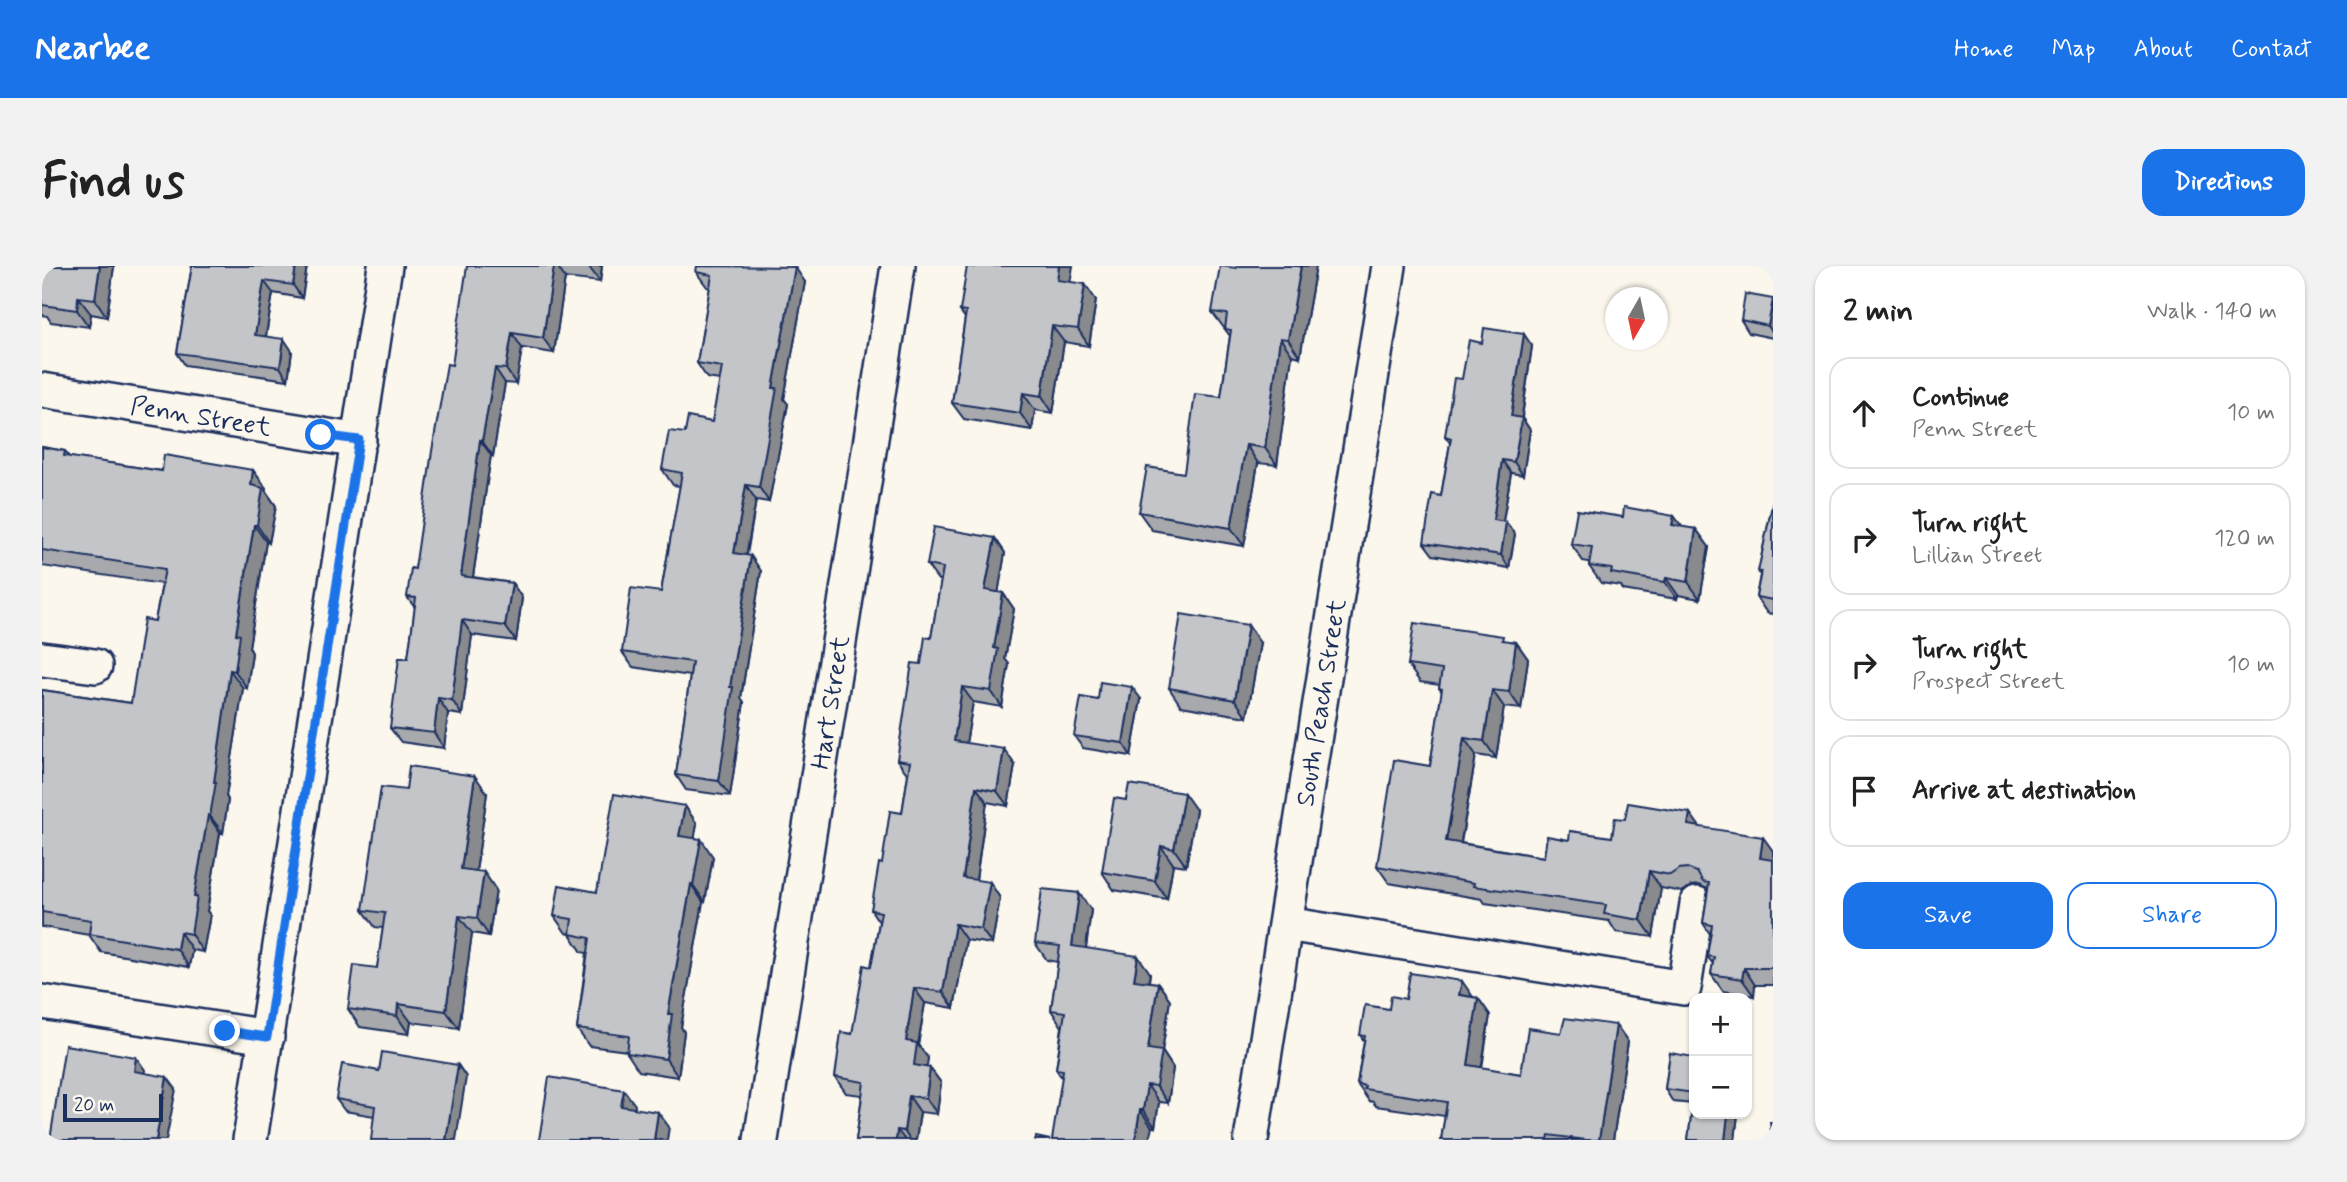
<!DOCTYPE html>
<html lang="en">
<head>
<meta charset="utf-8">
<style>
	:root { --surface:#fff; --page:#f2f2f2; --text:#222; --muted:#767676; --line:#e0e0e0; --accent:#1a73e8 }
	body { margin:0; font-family:Mynerve,sans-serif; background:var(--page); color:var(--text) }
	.controls { position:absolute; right:21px; bottom:21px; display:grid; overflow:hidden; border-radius:14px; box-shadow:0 2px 5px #0004 }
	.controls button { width:63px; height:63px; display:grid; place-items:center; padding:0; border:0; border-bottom:2px solid var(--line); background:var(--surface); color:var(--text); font:35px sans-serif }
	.compass { position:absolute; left:1563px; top:21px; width:63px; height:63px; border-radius:50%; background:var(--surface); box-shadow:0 2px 5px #0004; rotate:189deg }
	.scale { position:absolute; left:21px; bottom:18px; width:100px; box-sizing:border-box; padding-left:7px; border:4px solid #1b2f5e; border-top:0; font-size:19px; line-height:24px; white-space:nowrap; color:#1b2f5e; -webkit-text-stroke:5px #fbf7ec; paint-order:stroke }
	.stop { position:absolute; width:21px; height:21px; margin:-16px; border:5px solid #1a73e8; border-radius:50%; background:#fff }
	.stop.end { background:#1a73e8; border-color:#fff; box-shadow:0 2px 7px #0008 }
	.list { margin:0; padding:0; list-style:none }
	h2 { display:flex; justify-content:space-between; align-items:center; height:91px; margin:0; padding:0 28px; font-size:30px }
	h2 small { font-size:23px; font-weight:400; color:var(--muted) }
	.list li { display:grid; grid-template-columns:46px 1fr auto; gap:21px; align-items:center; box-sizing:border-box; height:112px; margin:0 14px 14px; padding:0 14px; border:2px solid var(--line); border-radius:21px }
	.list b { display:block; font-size:26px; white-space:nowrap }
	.list p { margin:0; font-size:23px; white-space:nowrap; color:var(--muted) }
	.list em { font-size:23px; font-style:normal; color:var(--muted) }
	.actions { display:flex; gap:14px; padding:21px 28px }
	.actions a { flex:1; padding:16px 0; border:2px solid var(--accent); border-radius:21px; text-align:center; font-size:24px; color:var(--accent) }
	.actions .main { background:var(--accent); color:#fff }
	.icon { flex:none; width:38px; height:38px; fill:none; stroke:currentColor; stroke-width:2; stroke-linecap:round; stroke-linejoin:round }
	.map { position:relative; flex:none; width:1731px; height:874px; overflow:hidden; border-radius:21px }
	header { display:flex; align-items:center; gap:42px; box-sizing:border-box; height:98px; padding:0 35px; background:var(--accent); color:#fff }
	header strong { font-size:33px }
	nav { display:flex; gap:38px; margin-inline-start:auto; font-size:24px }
	.intro { display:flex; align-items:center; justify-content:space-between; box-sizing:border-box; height:168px; padding:0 42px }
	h1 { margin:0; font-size:49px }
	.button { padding:18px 32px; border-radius:21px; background:var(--accent); color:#fff; font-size:24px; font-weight:700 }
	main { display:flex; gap:42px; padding:0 42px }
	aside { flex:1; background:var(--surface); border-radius:21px; box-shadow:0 2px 5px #0004 }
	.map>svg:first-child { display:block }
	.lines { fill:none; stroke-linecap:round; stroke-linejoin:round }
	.minor-casing { stroke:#1b2f5e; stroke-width:38 }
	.minor { stroke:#fbf7ec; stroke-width:33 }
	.wall { fill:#a8a9ad; stroke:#1b2f5e; stroke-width:2 }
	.shaded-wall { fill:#888a8d; stroke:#1b2f5e; stroke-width:2 }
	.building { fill:#c3c5c9; stroke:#1b2f5e; stroke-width:2 }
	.route { stroke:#1a73e8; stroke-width:9 }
	.labels { text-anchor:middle; stroke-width:5; stroke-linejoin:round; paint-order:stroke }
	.street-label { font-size:26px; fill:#1b2f5e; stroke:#fbf7ec }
</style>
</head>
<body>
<header>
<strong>Nearbee</strong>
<nav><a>Home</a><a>Map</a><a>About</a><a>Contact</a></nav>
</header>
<div class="intro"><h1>Find us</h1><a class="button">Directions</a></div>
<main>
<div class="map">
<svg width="1731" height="874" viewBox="0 0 1731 874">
	<rect width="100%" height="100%" fill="#fbf7ec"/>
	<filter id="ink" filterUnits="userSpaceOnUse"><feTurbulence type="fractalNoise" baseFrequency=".0143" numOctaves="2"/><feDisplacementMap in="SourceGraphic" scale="14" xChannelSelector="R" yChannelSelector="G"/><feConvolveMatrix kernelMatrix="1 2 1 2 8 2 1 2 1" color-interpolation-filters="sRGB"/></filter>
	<g filter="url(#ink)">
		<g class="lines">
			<defs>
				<g id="minor">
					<path id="s1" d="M0,124L317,175"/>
					<path d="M0,393L53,400"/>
					<path d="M1244,658L1642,722L1655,638"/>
					<path d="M0,736L225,771"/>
					<path d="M208,874L343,0"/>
					<path id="s2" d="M719,874L856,0"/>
					<path id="s3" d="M1209,874L1347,0"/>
				</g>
			</defs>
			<!-- minor casing -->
			<use href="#minor" class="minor-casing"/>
			<!-- minor -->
			<use href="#minor" class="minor"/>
		</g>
		<!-- wall -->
		<g class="wall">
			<path d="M0,0H72L65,51L49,48L47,61L9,56L5,50L0,49Z"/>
			<path d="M150,0H265L260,32L231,27L224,70L250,85L246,114L143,99L135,87Z"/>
			<path d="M457,0H560L558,16L523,12L512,87L480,82L474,118L463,117L451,190L449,189L431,311L470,317L480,332L474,375L430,369L420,449L406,447L402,482L359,476L348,462L366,392L373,342L365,331L373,303L410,99Z"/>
			<path d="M1195,0H1274L1258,91L1250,89L1235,199L1216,197L1202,280L1110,264L1097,246L1142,207L1179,131L1188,70L1170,46Z"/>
			<path d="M654,6L763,16L742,133L746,138L727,236L714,234L705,289L719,305L699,432L702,436L688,530L644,524L634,509L648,410L591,401L580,386L619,326L638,220L631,219L620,203L643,167L670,156L678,114L665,112L655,97L668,22L665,21Z"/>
			<path d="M1028,16L1054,34L1047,80L1022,76L1011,147L993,144L990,164L922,153L910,137L923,52L918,45Z"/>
			<path d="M1731,33V72L1707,67L1699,54Z"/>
			<path d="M1490,80L1480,152L1488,164L1481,209L1469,207L1461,255L1473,268L1467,302L1391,289L1382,277L1399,230L1408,177L1403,170L1420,113Z"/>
			<path d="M0,181L23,185L27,191L120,205L211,204L224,222L223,224L234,240L227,277L224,276L207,381L210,387L205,422H201L184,530L186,534L181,567H178L165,645L168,649L161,686L150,684L147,701L59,686L47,669L0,661V424L89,437L113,355L120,318L0,300Z"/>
			<path d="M1731,235V348L1725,347L1714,331L1718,309L1716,306Z"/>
			<path d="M1632,250L1640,261L1654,263L1667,281L1658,333L1636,329L1635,333L1581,324L1579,320L1559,317L1547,300V296L1541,295L1529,278L1581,251Z"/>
			<path d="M953,272L963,287L956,327H961L972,343L963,393L967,398L960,441L931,436L924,477L973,499L966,540L945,536L934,614L958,632L950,678L924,674L912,742L883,737L876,779L886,792L884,801L888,802L899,817L895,848L878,846L874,874H814L820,829L804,827L793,811L810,768L829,701L837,656L829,644L840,598L860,547L866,509L855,494L879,398L889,372L899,315L896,314L885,299Z"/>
			<path d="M1464,375L1474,376L1486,393L1479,443L1462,441L1454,492L1434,489L1419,577L1502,591L1527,574L1570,571L1658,561L1731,585V719H1713L1712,730L1681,725L1669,708L1671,698L1665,690L1668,668L1661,657L1666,623L1657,619L1649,620L1640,626L1619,622L1611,671L1574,666L1567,655L1443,637L1440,633L1347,617L1335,600L1388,500L1400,426L1397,422L1398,419L1378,416L1366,399Z"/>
			<path d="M1218,377L1205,451L1139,440L1127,422Z"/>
			<path d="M1099,433L1089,490L1041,482L1032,470L1056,434Z"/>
			<path d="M364,524L445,527L434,605L454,624L447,670L430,667L417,762L369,756L367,768L318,761L306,743L335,702L341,662L333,661L321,644Z"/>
			<path d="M643,540L655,558L652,572L671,591L663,636H661L639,761L642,766L636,811L597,805L585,787V785L547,780L535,763L545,687L540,686L528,668L524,667L512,650L555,626Z"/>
			<path d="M1154,544L1144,600L1131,598L1125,633L1072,624L1060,606Z"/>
			<path d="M1049,644L1044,682L1108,707L1107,716L1116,717L1128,734L1120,785L1131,802L1126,837L1117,836L1113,861H1110L1020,812L1014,803L1020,761L1009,744L1016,696L1005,694L993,677Z"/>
			<path d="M1431,731L1436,732L1448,749L1440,802L1479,808L1519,767L1574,759L1586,776L1571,874H1399L1403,850L1334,840L1331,836L1327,835L1315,818L1322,775L1318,769L1347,743L1364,733Z"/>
			<path d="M1628,787L1696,848L1693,874H1646L1651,838L1631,836L1623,823Z"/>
			<path d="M416,799L424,811L332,850L303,845L294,833L337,805Z"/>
		</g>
		<!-- shaded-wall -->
		<g class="shaded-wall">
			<path d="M58,0H72L65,51L53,33Z"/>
			<path d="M254,0H265L260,32L251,19Z"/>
			<path d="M512,0H515L523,12L512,87L501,72Z"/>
			<path d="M547,0H560L558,16L547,1Z"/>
			<path d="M1017,0H1031L1026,30L1015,14Z"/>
			<path d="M1259,0H1274L1258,91L1246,73Z"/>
			<path d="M753,1L763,16L742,133L746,138L727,236L717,221L731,122Z"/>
			<path d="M222,15L231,27L222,81L213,69Z"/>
			<path d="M1043,18L1054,34L1047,80L1036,63Z"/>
			<path d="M36,31L49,48L47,61L35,44Z"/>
			<path d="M1731,33V67L1726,60Z"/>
			<path d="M1010,60L1022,76L1011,147L1000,130Z"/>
			<path d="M470,67L480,82L474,118L464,103Z"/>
			<path d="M1482,68L1490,80L1478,163L1469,150Z"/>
			<path d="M1238,72L1250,89L1235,199L1223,182Z"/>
			<path d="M242,73L250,85L246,114L238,101Z"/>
			<path d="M453,102L463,117L451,190L440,175Z"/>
			<path d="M981,127L993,144L990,164L978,147Z"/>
			<path d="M1480,152L1488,164L1481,209L1472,196Z"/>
			<path d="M438,174L449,189L429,324L419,310Z"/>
			<path d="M1204,179L1216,197L1202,280L1189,262Z"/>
			<path d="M1460,194L1469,207L1459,266L1451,254Z"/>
			<path d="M211,204L224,222L223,224L234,240L227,277L215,259L209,219Z"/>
			<path d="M704,219L714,234L702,302L692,287Z"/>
			<path d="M1632,250L1645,267L1630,259Z"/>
			<path d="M1464,256L1473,268L1467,302L1459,289Z"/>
			<path d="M212,259L224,276L207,381L210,387L205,422L193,405L194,368Z"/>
			<path d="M1654,263L1667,281L1658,333L1646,316Z"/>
			<path d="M953,272L963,287L954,340L943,324Z"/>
			<path d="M709,290L719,305L699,432L702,436L688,530L677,515L688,421Z"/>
			<path d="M1624,312L1636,329L1635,333L1623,316Z"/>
			<path d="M470,317L480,332L474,375L463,360Z"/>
			<path d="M961,327L972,343L963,393L967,398L960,441L949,425L952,382Z"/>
			<path d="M420,354L430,369L420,449L410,434Z"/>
			<path d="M1206,359L1218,377L1205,451L1193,434Z"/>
			<path d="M1474,376L1486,393L1479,443L1467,426Z"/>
			<path d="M188,404L201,422L184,530L186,534L181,567L168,550L172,516Z"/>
			<path d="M920,421L931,436L922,490L912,475Z"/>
			<path d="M1090,421L1099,433L1089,490L1081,477Z"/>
			<path d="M1450,424L1462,441L1454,492L1442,475Z"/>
			<path d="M396,432L406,447L402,482L392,467Z"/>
			<path d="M1422,472L1434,489L1416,592L1404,575Z"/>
			<path d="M962,483L973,499L966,540L955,525Z"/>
			<path d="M433,510L445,527L432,620L419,603Z"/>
			<path d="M934,521L945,536L932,627L921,612Z"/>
			<path d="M1142,527L1154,544L1144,600L1132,583Z"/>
			<path d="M643,540L655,558L650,587L637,570Z"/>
			<path d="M1648,547L1660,564L1646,559Z"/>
			<path d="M166,549L178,567L165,645L168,649L161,686L149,668L152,631Z"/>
			<path d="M1721,571L1731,585V599L1718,592Z"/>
			<path d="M659,573L671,591L663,636L651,619Z"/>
			<path d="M1119,580L1131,598L1125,633L1113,615Z"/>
			<path d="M1607,605L1619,622L1611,671L1599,654Z"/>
			<path d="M442,606L454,624L447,670L435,652Z"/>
			<path d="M948,616L958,632L950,678L939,663Z"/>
			<path d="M649,618L661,636L639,761L642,766L636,811L624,793L626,748Z"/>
			<path d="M1037,627L1049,644L1042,697L1030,680Z"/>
			<path d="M417,650L430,667L417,762L404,745Z"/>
			<path d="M913,658L924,674L912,742L901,726Z"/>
			<path d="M138,666L150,684L147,701L135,683Z"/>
			<path d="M1096,690L1108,707L1104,731L1092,714Z"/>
			<path d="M1702,702L1713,719L1712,730L1700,713Z"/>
			<path d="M1420,715L1431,731L1417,729Z"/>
			<path d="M1116,717L1128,734L1120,785L1131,802L1126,837L1114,820L1106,783Z"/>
			<path d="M872,722L883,737L876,779L886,792L883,815L872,799L864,775Z"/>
			<path d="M1436,732L1448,749L1437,816L1426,799Z"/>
			<path d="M356,738L369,756L367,768L355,750Z"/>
			<path d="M1574,759L1586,776L1571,874H1557Z"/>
			<path d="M94,791L103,804L100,817L92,805Z"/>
			<path d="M416,799L424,811L414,874H404Z"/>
			<path d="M888,802L899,817L895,848L884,832Z"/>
			<path d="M125,811L134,823L124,874H114Z"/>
			<path d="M1105,819L1117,836L1113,861L1101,844Z"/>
			<path d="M582,824L593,839L590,855L579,840Z"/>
			<path d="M867,830L878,846L874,874H868L862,865Z"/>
			<path d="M1098,844L1110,861L1107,874H1093Z"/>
			<path d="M616,846L627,861L625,874H612Z"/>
			<path d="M1686,848H1696L1693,874H1683Z"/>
			<path d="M855,864L863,874H854Z"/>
		</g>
		<!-- building -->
		<g class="building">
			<path d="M0,0H58L53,33L36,31L35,44L0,39Z"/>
			<path d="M150,0H254L251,19L222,15L213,69L242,73L238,101L135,87Z"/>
			<path d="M425,0H512L501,72L470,67L464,103L453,102L440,175L438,174L419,310L470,317L463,360L420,354L410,434L396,432L392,467L348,462L357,392H366L374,332L365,331L369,302L373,303L390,185L405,98L410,99Z"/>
			<path d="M655,0L753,1L731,122H735L717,221L704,219L692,287L709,290L688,421H691L677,515L634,509L650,396L580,386L589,322L619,326L640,207L620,203L627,165L643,167L646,151L670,156L680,101L655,97L670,9L654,6Z"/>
			<path d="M925,0L933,1V0H1017L1015,14L1043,18L1036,63L1010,60L1000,130L981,127L978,147L910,137L924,46L918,45Z"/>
			<path d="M1178,0L1194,2L1195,0H1259L1246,73L1238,72L1223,182L1204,179L1189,262L1097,246L1105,201L1142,207L1153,128L1179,131L1189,64L1183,63L1185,48L1170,46Z"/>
			<path d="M1703,28L1731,33L1726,60L1699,54Z"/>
			<path d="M1442,62L1482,68L1469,150L1480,152L1472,196L1460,194L1451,254L1464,256L1459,289L1382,277L1390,228L1399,230L1409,172L1403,170L1412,112L1420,113L1427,74L1440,77Z"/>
			<path d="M0,181L23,185L22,190L120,205L122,189L211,204L209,219L221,222L215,259H212L194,368L198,369L193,405L188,404L172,516H174L168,550L166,549L152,631H155L149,668L138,666L135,683L47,668L49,654L0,646V424L89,437L102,353L113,355L123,303L0,284Z"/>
			<path d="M1731,235V334L1714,331L1719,306H1716Z"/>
			<path d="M1582,241L1632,250L1630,259L1654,263L1646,316L1624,312L1623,316L1569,307L1570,303L1547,300L1550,281L1529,278L1535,244L1581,251Z"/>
			<path d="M892,261L953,272L943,324L961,327L952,382L956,383L949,425L920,421L912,475L962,483L955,525L934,521L921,612L948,616L939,663L913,658L901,726L872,722L864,775L875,777L872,799L888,802L884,832L867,830L862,865L855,864L854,874H814L822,816L793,811L799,766L810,768L822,699L829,701L839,646L829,644L837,597L840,598L848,545L860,547L868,496L855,494L870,397L879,398L883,371L889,372L901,302L885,299Z"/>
			<path d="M1139,348L1206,359L1193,434L1127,422Z"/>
			<path d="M1372,357L1461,370L1460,374L1474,376L1467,426L1450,424L1442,475L1422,472L1404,575L1502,591L1505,570L1527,574L1528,565L1570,571L1573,552L1583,553L1586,537L1648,547L1646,559L1721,571L1718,592L1731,594V702H1702L1700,713L1669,708L1672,691L1665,690L1670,659L1661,657L1667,617L1661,616L1655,606L1645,602L1637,603L1628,609L1607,605L1599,654L1562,648L1564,639L1431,620L1432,617L1335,600L1352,494L1388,500L1400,423L1397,422L1400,404L1366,399Z"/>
			<path d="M1058,416L1090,421L1081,477L1032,470L1039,431L1056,434Z"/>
			<path d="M367,500L433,510L419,603L442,606L435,652L417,650L404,745L356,738L355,750L306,743L312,699L335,702L343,647L321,644L339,521L364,524Z"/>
			<path d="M1087,518L1142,527L1132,583L1119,580L1113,615L1060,606L1072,532L1084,534Z"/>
			<path d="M572,528L643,540L637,570L659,573L651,619L649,618L626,748H630L624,793L585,787L587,770L535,763L548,672L528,668L530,653L512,650L517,619L555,626Z"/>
			<path d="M1000,623L1037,627L1030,680L1096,690L1092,714L1116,717L1106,783L1120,785L1114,820L1105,819L1101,844H1098L1093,874H1010L1021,804L1014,803L1023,746L1009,744L1018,680L993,677Z"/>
			<path d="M1368,707L1420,715L1417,729L1436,732L1426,799L1479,808L1486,762L1519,767L1523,752L1574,759L1557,874H1544L1507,869L1506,874H1399L1405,836L1322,823L1323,820L1315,818L1323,770L1318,769L1323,739L1347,743L1349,730L1364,733Z"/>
			<path d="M23,779L94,791L92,805L125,811L114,874H8Z"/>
			<path d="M340,786L416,799L404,874H329L333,840L294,833L300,798L337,805Z"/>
			<path d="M1628,787L1652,791V848H1686L1683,874H1646L1652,827L1623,823Z"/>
			<path d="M507,811L582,824L579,840L616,846L612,874H497Z"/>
			<path d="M1728,856H1731V874H1730Z"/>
			<path d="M994,871L1008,874H993Z"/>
		</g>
	</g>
	<g class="lines" filter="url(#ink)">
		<!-- route -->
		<path class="route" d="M183,765L225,771L317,174L279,169"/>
	</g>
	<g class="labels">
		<!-- street labels -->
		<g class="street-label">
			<text dy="9" stroke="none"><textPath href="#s1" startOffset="161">Penn Street</textPath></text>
			<text dy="9" stroke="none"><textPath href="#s2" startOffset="443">Hart Street</textPath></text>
			<text dy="9" stroke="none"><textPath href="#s3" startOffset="443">South Peach Street</textPath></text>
		</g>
	</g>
</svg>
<div class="controls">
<button>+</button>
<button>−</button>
</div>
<svg class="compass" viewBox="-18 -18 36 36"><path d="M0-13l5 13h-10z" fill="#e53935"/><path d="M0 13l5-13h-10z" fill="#767676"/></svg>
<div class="scale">20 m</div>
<div class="stop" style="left:279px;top:169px"></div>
<div class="stop end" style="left:183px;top:765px"></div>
</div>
<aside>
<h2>2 min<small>Walk · 140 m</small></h2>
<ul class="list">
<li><svg class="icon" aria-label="ahead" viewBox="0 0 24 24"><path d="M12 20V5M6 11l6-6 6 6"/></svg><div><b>Continue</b><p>Penn Street</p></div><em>10 m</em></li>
<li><svg class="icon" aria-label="right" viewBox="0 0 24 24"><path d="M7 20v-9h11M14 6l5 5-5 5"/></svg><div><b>Turn right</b><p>Lillian Street</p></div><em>120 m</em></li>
<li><svg class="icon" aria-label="right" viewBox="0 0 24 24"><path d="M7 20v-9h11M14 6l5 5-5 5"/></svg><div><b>Turn right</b><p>Prospect Street</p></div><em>10 m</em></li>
<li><svg class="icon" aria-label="arrive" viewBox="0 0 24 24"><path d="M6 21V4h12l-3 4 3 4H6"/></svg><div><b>Arrive at destination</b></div></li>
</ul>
<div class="actions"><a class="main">Save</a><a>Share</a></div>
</aside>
</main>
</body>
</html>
